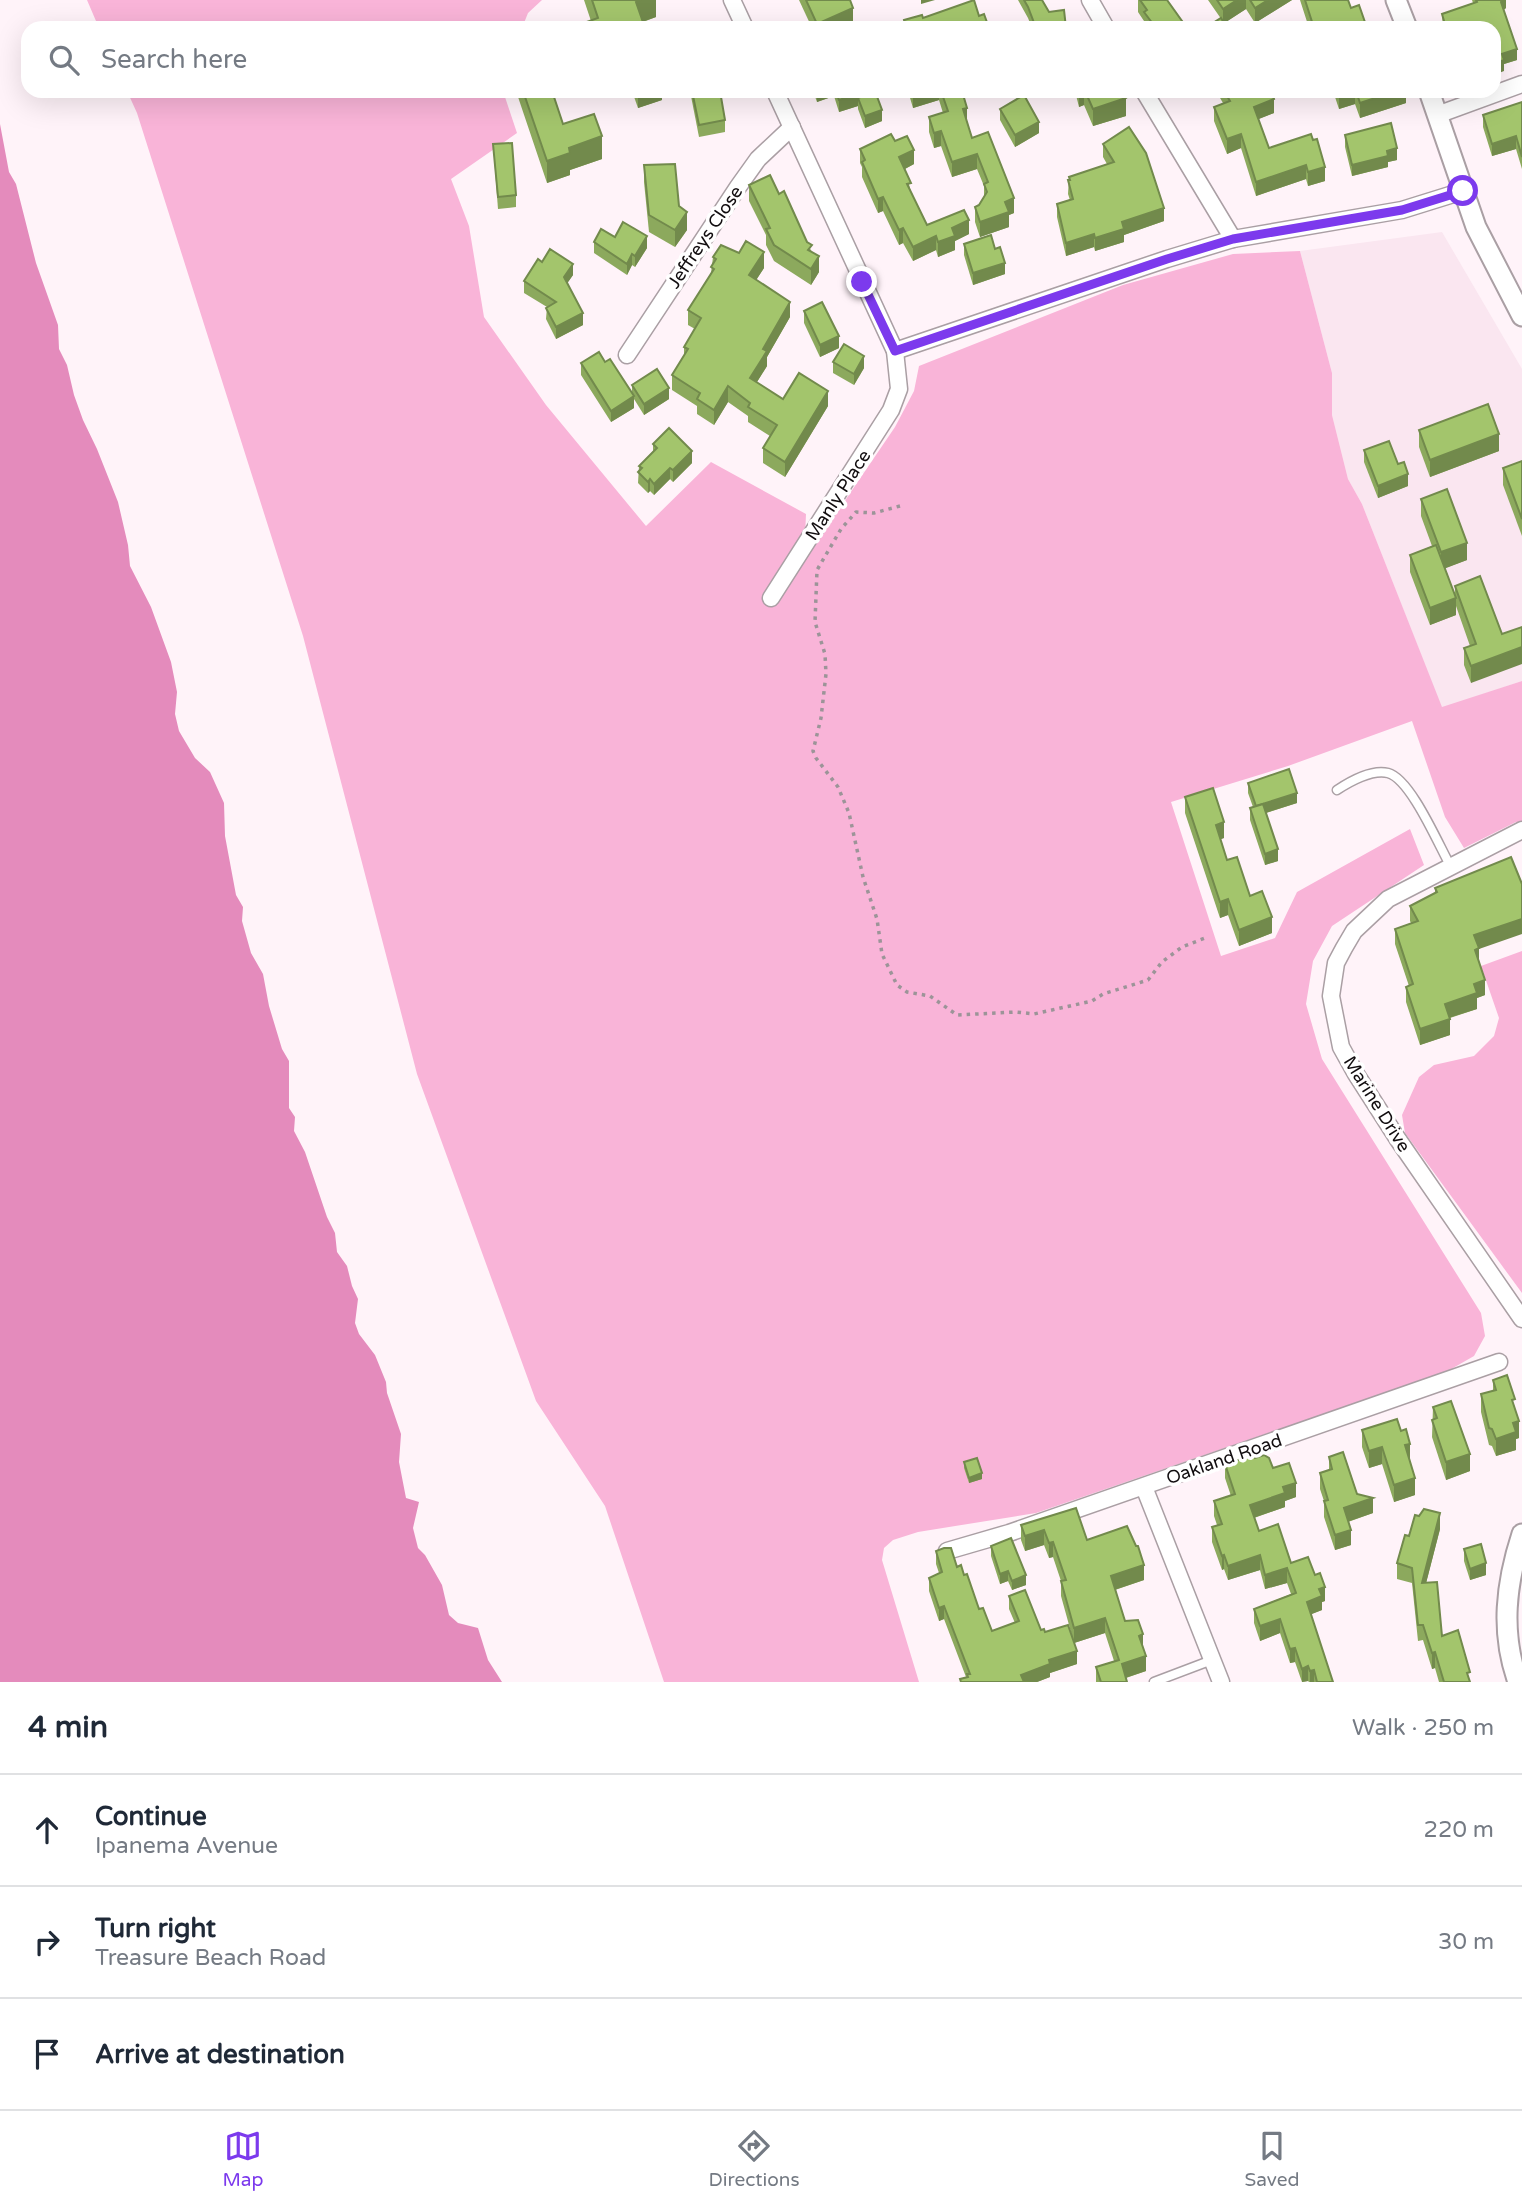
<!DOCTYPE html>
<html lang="en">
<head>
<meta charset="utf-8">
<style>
	:root { --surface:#fff; --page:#f2f2f3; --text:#1f2937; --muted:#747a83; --line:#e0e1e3; --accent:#7c3aed }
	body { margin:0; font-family:"Varela Round",sans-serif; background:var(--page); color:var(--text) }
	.stop { position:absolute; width:21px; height:21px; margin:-16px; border:5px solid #7c3aed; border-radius:50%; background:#fff }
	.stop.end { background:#7c3aed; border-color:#fff; box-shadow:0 2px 7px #0008 }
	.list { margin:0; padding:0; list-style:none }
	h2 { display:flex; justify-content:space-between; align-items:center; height:91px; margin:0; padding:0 28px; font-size:30px }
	h2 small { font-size:23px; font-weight:400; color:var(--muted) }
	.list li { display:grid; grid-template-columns:46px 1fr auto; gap:21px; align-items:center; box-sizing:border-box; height:112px; padding:0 28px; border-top:2px solid var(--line) }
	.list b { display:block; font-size:26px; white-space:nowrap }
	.list p { margin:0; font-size:23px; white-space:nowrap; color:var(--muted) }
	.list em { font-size:23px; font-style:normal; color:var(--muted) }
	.icon { flex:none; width:38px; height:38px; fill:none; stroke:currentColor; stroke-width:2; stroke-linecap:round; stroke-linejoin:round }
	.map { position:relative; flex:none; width:1522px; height:1682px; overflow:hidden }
	.search { position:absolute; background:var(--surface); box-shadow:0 7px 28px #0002; left:21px; right:21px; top:21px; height:77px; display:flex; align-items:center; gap:18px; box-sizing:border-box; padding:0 24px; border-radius:21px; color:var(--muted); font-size:26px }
	.sheet { height:427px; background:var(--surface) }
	nav { display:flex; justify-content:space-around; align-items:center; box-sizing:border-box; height:98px; border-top:2px solid var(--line); background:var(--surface); font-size:19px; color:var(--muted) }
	nav a { display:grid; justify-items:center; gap:4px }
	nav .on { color:var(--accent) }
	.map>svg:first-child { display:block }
	.built { fill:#fae6f0 }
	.green { fill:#f9b4d8 }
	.water { fill:#e48bbc }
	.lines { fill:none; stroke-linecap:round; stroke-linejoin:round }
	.service-casing { stroke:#aa9fa4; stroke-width:11 }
	.minor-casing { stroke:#aa9fa4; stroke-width:19 }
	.tertiary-casing { stroke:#aa9fa4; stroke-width:23 }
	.path { stroke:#9c9498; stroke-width:3.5; stroke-dasharray:3.5 5; stroke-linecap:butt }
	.service { stroke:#fff; stroke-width:8 }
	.minor { stroke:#fff; stroke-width:16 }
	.tertiary { stroke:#fff; stroke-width:19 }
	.wall { fill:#8ca95d }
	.shaded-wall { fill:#728a4c }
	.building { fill:#a3c56c; stroke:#728a4c; stroke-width:2 }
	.route { stroke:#7c3aed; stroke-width:9 }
	.labels { text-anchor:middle; stroke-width:7; stroke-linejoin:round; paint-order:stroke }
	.street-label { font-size:18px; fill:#110d0f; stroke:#fff }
</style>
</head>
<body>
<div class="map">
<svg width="1522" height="1682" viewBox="0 0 1522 1682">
	<rect width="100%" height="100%" fill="#fff3f9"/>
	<!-- built -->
	<path class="built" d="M1442,232L1522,369V681L1442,708L1362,504L1348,479L1332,415V373L1300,251Z"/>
	<!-- green -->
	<g class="green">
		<path d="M87,0H542L528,13L522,28H99Z"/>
		<path d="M127,91H503L517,133L451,179L469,226L484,317L546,405L646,526L711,462L806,514L804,561L895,427L914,391L919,366L1123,285L1233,254L1300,251L1332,373V415L1348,479L1362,504L1442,707L1522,681V837L1516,822L1464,848L1445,817L1412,721L1288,766L1171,802L1221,956L1275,938L1297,892L1410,829L1424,865L1332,926L1313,961L1306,1004L1322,1059L1481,1313L1485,1336L1474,1356L1446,1372L1036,1513L918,1532L893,1540L884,1548L882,1560L919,1682H664L605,1506L536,1401L417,1074L303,636L137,113Z"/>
		<path d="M1522,951V1293L1405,1133L1402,1115L1419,1077L1434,1065L1474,1056L1494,1036L1499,1018L1481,966Z"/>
	</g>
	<!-- water -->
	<path class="water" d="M0,124L9,172L16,184L36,263L58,325L59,349L67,365L74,395L83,420L97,449L118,502L128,545L130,566L151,607L171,662L177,692L175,714L179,731L195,758L210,772L224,803L225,836L236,895L243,907L242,921L251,953L263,974L269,1006L282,1049L289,1061V1108L295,1117L294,1131L305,1152L327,1217L335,1233L337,1252L347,1266L352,1286L358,1299L355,1323L359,1334L375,1355L386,1382L387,1393L401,1434L399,1462L406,1498L419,1502L413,1528L418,1548L425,1555L442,1585L449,1615L458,1623L478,1628L488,1660L502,1682H0Z"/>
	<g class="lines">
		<defs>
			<g id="service">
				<path d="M1337,790C1349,782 1372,769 1388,773C1411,779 1439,846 1451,867"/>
				<path d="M1154,1682L1212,1660"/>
			</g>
			<g id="minor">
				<path d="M732,0L745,28"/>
				<path d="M1090,0L1106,28"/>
				<path d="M1144,91L1233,239"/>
				<path d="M1437,115L1522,84"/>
				<path d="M895,351L1167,259L1233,239L1402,210L1463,191"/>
				<path d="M627,355L738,187L758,159L792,127"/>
				<path d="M771,598L891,410L899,389L895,351L775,91"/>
				<path d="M1522,830L1388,899L1354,931L1344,948L1336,963L1331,996L1341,1047L1356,1074L1397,1138L1522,1319"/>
				<path d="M1144,1487L1221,1682"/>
				<path d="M947,1551L1009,1533L1499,1362"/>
			</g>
			<g id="tertiary">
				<path d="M1396,0L1407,28"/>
				<path d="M1429,91L1476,227L1522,316"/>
				<path d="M1518,1682C1500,1632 1506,1583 1522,1534"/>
			</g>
		</defs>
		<!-- service casing -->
		<use href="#service" class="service-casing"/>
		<!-- minor casing -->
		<use href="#minor" class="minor-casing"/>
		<!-- tertiary casing -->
		<use href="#tertiary" class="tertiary-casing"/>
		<!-- path -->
		<path class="path" d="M900,506L874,513L856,512L841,529L817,570L815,622L825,654L826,674L821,718L813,751L816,758L838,787L849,813L863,877L877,919L882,954L897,985L907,992L930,996L957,1015L1016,1012L1034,1014L1092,1001L1103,994L1148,980L1162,962L1182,947L1205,938"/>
		<!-- service -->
		<use href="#service" class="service"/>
		<!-- minor -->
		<use href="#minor" class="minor"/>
		<!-- tertiary -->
		<use href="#tertiary" class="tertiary"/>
	</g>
	<!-- wall -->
	<g class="wall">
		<path d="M584,0H656V17L643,22L591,21Z"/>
		<path d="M799,0H850L853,22L841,28H812Z"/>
		<path d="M1018,0H1043V1L1049,12L1066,28H1032L1028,18Z"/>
		<path d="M1138,0H1167L1187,28H1146L1144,26V21L1138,12Z"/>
		<path d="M1208,0H1292L1255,23L1246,9L1224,23Z"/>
		<path d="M1300,0H1348L1351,8L1367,28H1309Z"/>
		<path d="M1472,0H1506V8L1503,10L1517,60L1504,64V71L1494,28H1443L1442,14L1473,3Z"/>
		<path d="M516,91H552L563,124L602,159L570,170V175L547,183Z"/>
		<path d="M632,91H662V100L638,108Z"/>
		<path d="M690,91H720L725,120V132L699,137Z"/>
		<path d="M813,91H859L860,97L882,121L865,128L858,109V106L839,112L834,96L817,102Z"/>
		<path d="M908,91H966V96L964,97L967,122L972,138L1014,213L1009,215V227L980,237L975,222V207L979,205L984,198V186L977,169L952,177L941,146L934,148L929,132V117L943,113L939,100L913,108Z"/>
		<path d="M1071,91H1123L1126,116L1093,126L1084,105L1079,107L1076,95L1073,96Z"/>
		<path d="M1216,91H1271L1274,113L1258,119L1269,148L1311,134L1325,181L1308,186L1306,179L1256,196L1241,148L1227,154L1214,121V107L1223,103Z"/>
		<path d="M1333,91H1406V103L1360,118L1355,104L1339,109Z"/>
		<path d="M1522,102V169L1516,149L1492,156L1483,127V115Z"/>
		<path d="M1000,109L1039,133L1015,147L1000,120Z"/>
		<path d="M1345,135L1397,160L1388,162V167L1352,176L1345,147Z"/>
		<path d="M895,141L914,164L905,169L911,192L927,225L969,234L955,241V250L938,257L936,250L913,261L903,243L899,245L883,211L878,213L862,177V167L860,163V149Z"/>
		<path d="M493,144L516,195V207L498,209Z"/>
		<path d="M1103,144L1164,221L1124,235V242L1095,251L1094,247L1066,256L1057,217V204L1070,200L1068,194L1069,177L1107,164L1103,157Z"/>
		<path d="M644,165L679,206L687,230L675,247L649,232L644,182Z"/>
		<path d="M749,185L779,194L812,252L819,272L811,285L774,261L766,245V235L749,201Z"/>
		<path d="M594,242L647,248L635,267L632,265L627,275L594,253Z"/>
		<path d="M964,244L995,249L1005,274L973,285L964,255Z"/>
		<path d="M713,257L764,268L756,280L790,317L767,357V366L757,382L783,399L828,406L785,477L763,463V448L770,436L748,422V416L728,402L714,425L697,414V406L672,390V375L684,355V347L695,329L688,325V310L711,273Z"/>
		<path d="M542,262L573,275L567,283L583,325L556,339L546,319L547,307L524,293V281Z"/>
		<path d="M804,311L839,348L820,357L804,323Z"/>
		<path d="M605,362L632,394V385L669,399L644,415L634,399V408L611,422L581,375V363Z"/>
		<path d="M833,362L864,368L854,385L833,373Z"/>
		<path d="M1419,430L1499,451L1430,477L1419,447Z"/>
		<path d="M653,444L692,463L673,482L670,479L654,495L650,491L648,493L638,483L639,466L653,451Z"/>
		<path d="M1364,450L1398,464L1408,486L1378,498L1364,462Z"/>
		<path d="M1522,461V536L1503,485V468Z"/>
		<path d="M1421,499L1467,560L1445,568L1455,595V586L1502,634L1471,683L1464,665V648L1470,646L1456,606V615L1430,625L1410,572V555L1432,546L1421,516Z"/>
		<path d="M1248,783L1297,803L1266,813L1278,861L1265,865L1250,820V808L1253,807L1248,793Z"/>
		<path d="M1185,797L1224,838L1220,839L1227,860L1272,933L1239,946L1228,915L1220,918L1185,813Z"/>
		<path d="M1435,888L1479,949V960L1485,995L1477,998V1009L1450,1018V1035L1420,1045L1406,1002V987L1409,986L1395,944V929L1411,923L1410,921V906L1435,893Z"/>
		<path d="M1493,1380L1515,1410L1519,1438L1516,1439V1450L1496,1456L1492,1446L1489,1445L1481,1412V1394L1493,1391Z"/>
		<path d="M1433,1407L1470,1471L1446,1480L1432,1437Z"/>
		<path d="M1362,1430L1410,1461L1415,1495L1394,1502L1382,1464L1369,1468L1362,1447Z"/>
		<path d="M1329,1457L1373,1513L1348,1522L1351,1545L1335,1550L1324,1517V1501L1320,1489V1473L1329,1470Z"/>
		<path d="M1255,1458L1273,1468L1296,1497L1285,1501V1507L1254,1518L1259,1531L1291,1563L1325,1601L1322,1602V1610L1311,1614L1333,1682H1309L1308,1681L1302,1682L1295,1662L1290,1663L1280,1633L1260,1641L1254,1623V1609L1291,1594L1287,1583L1265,1589L1260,1570L1228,1580L1224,1569L1222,1570L1212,1542V1527L1217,1525L1214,1516V1501L1231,1496L1225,1478V1464Z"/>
		<path d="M964,1462L982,1479L969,1483L964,1468Z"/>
		<path d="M1419,1516L1440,1529L1426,1583L1442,1636L1470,1682H1439L1435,1668L1432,1669L1423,1640L1418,1641L1412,1583L1397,1579V1563Z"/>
		<path d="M1021,1525L1087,1540L1144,1580L1115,1590L1125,1621L1143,1647L1146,1671L1126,1678L1127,1682H1096V1667L1114,1661L1105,1633L1074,1643L1061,1596V1581L1053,1557L1049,1558L1044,1545L1025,1551L1021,1540Z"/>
		<path d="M991,1546L1026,1585L1012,1590L1008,1581L1000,1584L991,1556Z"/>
		<path d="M1464,1549L1486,1575L1470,1580L1464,1561Z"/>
		<path d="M936,1551L957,1567L964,1575L979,1609L992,1631L1015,1623L1009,1609V1596L1041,1630L1045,1632L1077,1664L1050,1673V1677L1037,1682H960V1679L966,1677L944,1619L939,1621L929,1591V1578L939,1573L936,1564Z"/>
	</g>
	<!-- shaded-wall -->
	<g class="shaded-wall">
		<path d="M641,0H656V17L636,24V2Z"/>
		<path d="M921,0H935L921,4Z"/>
		<path d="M1237,0H1246V9L1223,24V9Z"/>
		<path d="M1268,0H1292L1255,23V8Z"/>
		<path d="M1502,0H1506V8L1501,12V2Z"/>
		<path d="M853,8V22L841,28H817V24Z"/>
		<path d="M1517,49V60L1504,64V71L1494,75V64L1502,54Z"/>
		<path d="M638,91H662V100L638,108Z"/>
		<path d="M817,91H834V96L817,102Z"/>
		<path d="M920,91H939V100L913,108V93Z"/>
		<path d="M1079,91H1084V105L1079,107Z"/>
		<path d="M1201,91H1209L1201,96Z"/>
		<path d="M1349,91H1355V104L1339,109V94Z"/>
		<path d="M1397,91H1406V103L1360,118V103Z"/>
		<path d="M860,93V104L858,98V106L839,112V100Z"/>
		<path d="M1126,98V116L1093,126V109Z"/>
		<path d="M1274,99V113L1254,121V107Z"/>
		<path d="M967,108V123L963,109Z"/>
		<path d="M882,110V121L865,128V116Z"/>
		<path d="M1039,122V133L1015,147V135Z"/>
		<path d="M941,131V146L934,148V133Z"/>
		<path d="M1241,134V148L1227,154V139Z"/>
		<path d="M602,136V159L570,170V175L547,183V161L569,148Z"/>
		<path d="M1516,136V149L1492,156V144Z"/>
		<path d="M1397,148V160L1388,162V167L1352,176V165L1387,151Z"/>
		<path d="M914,150V164L899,172V157Z"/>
		<path d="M977,154V169L952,177V162Z"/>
		<path d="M1306,165V179L1256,196V182Z"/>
		<path d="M1325,167V181L1308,186V172Z"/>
		<path d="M883,197V211L878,213V199Z"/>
		<path d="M1014,198V213L1009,215V227L980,237V222L1005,202Z"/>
		<path d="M1164,208V221L1124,235V242L1095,251V238L1122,222Z"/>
		<path d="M687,212V230L675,247V230Z"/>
		<path d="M969,220V234L955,241V250L938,257V242L952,228Z"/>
		<path d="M903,228V243L899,245V230Z"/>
		<path d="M1094,234V247L1066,256V243Z"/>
		<path d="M647,236V248L635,267V256Z"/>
		<path d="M936,236V250L913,261V247Z"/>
		<path d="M764,252V268L749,291V275Z"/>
		<path d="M632,254V265L627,275V264Z"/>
		<path d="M819,256V272L811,285V269Z"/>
		<path d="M1005,263V274L973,285V273Z"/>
		<path d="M573,264V275L564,288V277Z"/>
		<path d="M790,302V317L767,357V366L750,393V378L763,349Z"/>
		<path d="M583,313V325L556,339V327Z"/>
		<path d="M839,336V348L820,357V345Z"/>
		<path d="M864,356V368L854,385V374Z"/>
		<path d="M728,386V402L714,425V410Z"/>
		<path d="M669,388V399L644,415V404Z"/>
		<path d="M828,391V406L785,477V462Z"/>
		<path d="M634,396V408L611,422V411Z"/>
		<path d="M1499,434V451L1430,477V460Z"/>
		<path d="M692,451V463L673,482V470Z"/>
		<path d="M670,468V479L654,495V484Z"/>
		<path d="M1408,474V486L1378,498V486Z"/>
		<path d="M650,479V491L648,493V482Z"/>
		<path d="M1467,543V560L1441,570V552Z"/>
		<path d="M1456,598V615L1430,625V608Z"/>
		<path d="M1522,647V664L1471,683V666Z"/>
		<path d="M1297,793V803L1256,816V806Z"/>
		<path d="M1224,822V838L1216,841V825Z"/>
		<path d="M1278,849V861L1265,865V854Z"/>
		<path d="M1228,899V915L1220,918V902Z"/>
		<path d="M1272,917V933L1239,946V930Z"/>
		<path d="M1522,919V934L1479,949V964L1475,965L1474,935Z"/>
		<path d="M1485,980V995L1477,998V1009L1445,1019V1004L1474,984Z"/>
		<path d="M1450,1019V1035L1420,1045V1029Z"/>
		<path d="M1519,1421V1438L1516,1439V1450L1496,1456V1439L1513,1423Z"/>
		<path d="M1410,1444V1461L1405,1445Z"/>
		<path d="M1382,1447V1464L1369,1468V1451Z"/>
		<path d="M1470,1454V1471L1446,1480V1462Z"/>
		<path d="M982,1473V1479L969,1483V1478Z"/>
		<path d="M1415,1478V1495L1394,1502V1485Z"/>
		<path d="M1296,1483V1497L1285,1501V1507L1250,1519V1505L1283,1487Z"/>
		<path d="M1373,1498V1513L1344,1523V1508Z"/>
		<path d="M1440,1513V1529L1422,1599V1583Z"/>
		<path d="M1044,1530V1545L1025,1551V1536Z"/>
		<path d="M1351,1530V1545L1335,1550V1535Z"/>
		<path d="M1053,1542V1557L1049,1558V1543Z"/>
		<path d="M1224,1555V1569L1222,1570V1556Z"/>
		<path d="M1260,1555V1570L1228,1580V1566Z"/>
		<path d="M1486,1563V1575L1470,1580V1569Z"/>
		<path d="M1144,1565V1580L1111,1591V1576Z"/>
		<path d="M1287,1568V1583L1265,1589V1575Z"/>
		<path d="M1008,1571V1581L1000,1584V1574Z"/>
		<path d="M1026,1575V1585L1012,1590V1581Z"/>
		<path d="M1325,1587V1601L1322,1602V1610L1307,1616V1602L1319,1589Z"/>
		<path d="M944,1606V1619L939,1621V1608Z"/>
		<path d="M1105,1618V1633L1074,1643V1628Z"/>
		<path d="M1280,1619V1633L1260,1641V1626Z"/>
		<path d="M1143,1634V1650L1139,1636Z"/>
		<path d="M1295,1648V1662L1290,1663V1649Z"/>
		<path d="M1077,1651V1664L1050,1673V1677L1037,1682H1021V1675L1049,1660Z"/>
		<path d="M1435,1652V1668L1432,1669V1653Z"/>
		<path d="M1146,1656V1671L1122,1679V1664Z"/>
		<path d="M1308,1666V1681L1302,1682V1669Z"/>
		<path d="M1314,1670V1682H1310V1671Z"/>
	</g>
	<!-- building -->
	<g class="building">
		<path d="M592,0H641L636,2L645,28H570L598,18Z"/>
		<path d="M806,0H850L853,8L817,24Z"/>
		<path d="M974,0L979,16L984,14L989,28H906L904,20L922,15L923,18Z"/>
		<path d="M1024,0H1042L1049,12L1064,10L1066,28H1036L1028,7Z"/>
		<path d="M1140,0H1167L1187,28H1160L1158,26L1156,28L1144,12L1147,10Z"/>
		<path d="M1217,0H1237L1223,9Z"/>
		<path d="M1250,0H1268L1255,8Z"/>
		<path d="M1305,0H1348L1351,8L1359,5L1367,28H1314Z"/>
		<path d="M1476,0H1502L1501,2L1517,49L1502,54L1504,60L1494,64V28H1446L1442,14L1477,2Z"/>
		<path d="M1221,18L1227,28H1205Z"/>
		<path d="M523,91H552L563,124L594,114L602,136L569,148L570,153L547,161Z"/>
		<path d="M692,91H720L725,120L699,125Z"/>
		<path d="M836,91H859L860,93L839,100Z"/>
		<path d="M875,91L882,110L865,116L858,98Z"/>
		<path d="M941,91H962L967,108L963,109L972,138L988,132L1014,198L1005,202L1009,212L980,222L975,207L979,205L987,192L984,184L988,182L977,154L952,162L941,131L934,133L929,117L948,111Z"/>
		<path d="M1085,91H1123L1126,98L1093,109Z"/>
		<path d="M1224,91H1271L1274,99L1254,107L1269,148L1311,134L1313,140L1317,139L1325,167L1308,172L1306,165L1256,182L1241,134L1227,139L1214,107L1230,101Z"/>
		<path d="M1338,91H1349L1339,94Z"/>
		<path d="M1356,91H1397L1360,103Z"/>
		<path d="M1024,95L1039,122L1015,135L1000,109Z"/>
		<path d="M1522,102V157L1516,136L1492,144L1483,115Z"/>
		<path d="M1391,123L1397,148L1387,151L1388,156L1352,165L1345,135Z"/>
		<path d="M1129,127L1146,153L1164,208L1122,222L1124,229L1095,238L1094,234L1066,243L1057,204L1073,199L1068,180H1070L1069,177L1114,162L1103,144Z"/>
		<path d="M891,134L895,141L907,136L914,150L899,157L911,183L907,184L927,225L964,210L969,220L952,228L955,236L938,242L936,236L913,247L903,228L899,230L883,197L878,199L862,162L865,160L860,149Z"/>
		<path d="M512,143L516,195L498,197L493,144Z"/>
		<path d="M675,164L679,206L687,212L675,230L649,215L644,165Z"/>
		<path d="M770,175L779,194L784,191L807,242L812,245L808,250L819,256L811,269L774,245L766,229L770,228L749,185Z"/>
		<path d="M623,222L647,236L635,256L632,254L627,264L594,242L601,229L615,237Z"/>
		<path d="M991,235L995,249L1000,247L1005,263L973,273L964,244Z"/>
		<path d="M746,241L764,252L749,275L790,302L763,349L767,351L750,378L783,399L799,373L828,391L785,462L763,448L777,425L748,407L750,403L728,386L714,410L697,399L700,393L672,375L688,349L684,347L701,318L688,310L714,269L711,267L716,259L713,257L721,245L739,253Z"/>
		<path d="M550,249L573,264L564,277L583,313L556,327L546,308L556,302L524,281L538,259L542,262Z"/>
		<path d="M822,302L839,336L820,345L804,311Z"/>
		<path d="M844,344L864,356L854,374L833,362Z"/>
		<path d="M599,352L605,362L610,359L634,396L611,411L581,363Z"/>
		<path d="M657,369L669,388L644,404L632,385Z"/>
		<path d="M1488,404L1499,434L1430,460L1419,430Z"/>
		<path d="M669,428L692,451L673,470L670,468L654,484L650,479L648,482L638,472L642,468L639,466L657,448L653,444Z"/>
		<path d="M1389,441L1398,464L1404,462L1408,474L1378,486L1364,450Z"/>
		<path d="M1522,461V519L1503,468Z"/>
		<path d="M1447,489L1467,543L1441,552L1421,499Z"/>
		<path d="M1436,545L1456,598L1430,608L1410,555Z"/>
		<path d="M1480,576L1502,634L1522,627V647L1471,666L1464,648L1476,644L1455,586Z"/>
		<path d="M1289,769L1297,793L1256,806L1248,783Z"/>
		<path d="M1213,788L1224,822L1216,825L1227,860L1237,857L1250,896L1262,891L1272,917L1239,930L1228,899L1220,902L1185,797Z"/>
		<path d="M1263,804L1278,849L1265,854L1250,808Z"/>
		<path d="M1511,857L1522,884V919L1474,935L1479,948L1475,950L1485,980L1474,984L1477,993L1445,1004L1450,1019L1420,1029L1406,987L1413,984L1395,929L1418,921L1410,906L1437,892L1435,888Z"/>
		<path d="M1507,1375L1515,1399L1512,1400L1519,1421L1513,1423L1516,1432L1496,1439L1492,1429L1489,1428L1481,1394L1496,1390L1493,1380Z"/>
		<path d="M1451,1401L1470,1454L1446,1462L1432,1420L1437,1418L1433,1407Z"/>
		<path d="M1397,1419L1401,1431L1406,1429L1410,1444L1405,1445L1415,1478L1394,1485L1382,1447L1369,1451L1362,1430Z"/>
		<path d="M1343,1452L1357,1494L1373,1498L1344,1508L1351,1530L1335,1535L1324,1501L1328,1500L1320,1473L1332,1469L1329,1457Z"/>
		<path d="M1254,1455L1255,1458L1264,1455L1269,1458L1273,1468L1289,1463L1296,1483L1283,1487L1285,1493L1250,1505L1259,1531L1278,1524L1291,1563L1308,1557L1315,1575L1320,1573L1325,1587L1319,1589L1322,1596L1307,1602L1333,1682H1317L1314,1670L1310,1671L1308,1666L1302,1669L1295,1648L1290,1649L1280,1619L1260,1626L1254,1609L1296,1593L1287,1568L1265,1575L1260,1555L1228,1566L1224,1555L1222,1556L1212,1527L1222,1524L1214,1501L1235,1494L1225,1464Z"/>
		<path d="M977,1458L982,1473L969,1478L964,1462Z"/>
		<path d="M1076,1508L1087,1540L1127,1526L1136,1546H1138L1144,1565L1111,1576L1125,1621L1138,1620L1143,1634L1139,1636L1146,1656L1122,1664L1127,1682H1101L1096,1667L1119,1660L1105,1618L1074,1628L1061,1581L1066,1580L1053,1542L1049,1543L1044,1530L1025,1536L1021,1525Z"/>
		<path d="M1424,1509L1440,1513L1422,1583L1437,1582L1442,1636L1458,1630L1470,1672L1467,1673L1470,1682H1444L1435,1652L1432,1653L1423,1625H1418L1412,1568L1397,1563L1405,1535L1409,1536L1415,1515L1419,1516Z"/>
		<path d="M1011,1538L1026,1575L1012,1581L1008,1571L1000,1574L991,1546Z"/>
		<path d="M1481,1544L1486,1563L1470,1569L1464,1549Z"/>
		<path d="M944,1548H951L957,1567L961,1565L964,1575L967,1574L979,1609L983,1608L992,1631L1019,1621L1009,1596L1025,1590L1041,1630L1044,1629L1045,1632L1068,1625L1077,1651L1049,1660L1050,1664L1021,1675L1024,1682H961L960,1679L968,1677L967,1674H970L944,1606L939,1608L929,1578L942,1572L936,1551Z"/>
	</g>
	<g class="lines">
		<!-- route -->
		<path class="route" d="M862,282L895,351L1167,259L1233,239L1402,210L1463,191"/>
	</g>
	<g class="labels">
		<!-- street labels -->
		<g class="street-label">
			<text transform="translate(705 237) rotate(-56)" y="6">Jeffreys Close</text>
			<text transform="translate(838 495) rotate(-57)" y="6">Manly Place</text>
			<text transform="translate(1377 1104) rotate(58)" y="6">Marine Drive</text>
			<text transform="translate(1224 1459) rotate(-19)" y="6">Oakland Road</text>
		</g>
	</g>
</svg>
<div class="stop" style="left:1463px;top:191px"></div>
<div class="stop end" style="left:862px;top:282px"></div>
<div class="search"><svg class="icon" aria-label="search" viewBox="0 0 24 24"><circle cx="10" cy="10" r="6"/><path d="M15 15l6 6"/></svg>Search here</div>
</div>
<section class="sheet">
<h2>4 min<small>Walk · 250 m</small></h2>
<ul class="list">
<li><svg class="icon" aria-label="ahead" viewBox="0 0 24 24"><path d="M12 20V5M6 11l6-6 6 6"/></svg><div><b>Continue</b><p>Ipanema Avenue</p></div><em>220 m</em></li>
<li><svg class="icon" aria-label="right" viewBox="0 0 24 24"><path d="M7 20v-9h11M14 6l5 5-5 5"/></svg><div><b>Turn right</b><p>Treasure Beach Road</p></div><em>30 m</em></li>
<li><svg class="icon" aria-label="arrive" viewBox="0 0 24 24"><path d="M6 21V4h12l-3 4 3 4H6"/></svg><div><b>Arrive at destination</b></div></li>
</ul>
</section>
<nav>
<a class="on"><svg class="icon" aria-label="map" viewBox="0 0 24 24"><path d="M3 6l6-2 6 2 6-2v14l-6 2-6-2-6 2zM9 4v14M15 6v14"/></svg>Map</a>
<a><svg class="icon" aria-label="directions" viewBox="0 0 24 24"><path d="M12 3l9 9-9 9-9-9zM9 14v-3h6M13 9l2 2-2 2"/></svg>Directions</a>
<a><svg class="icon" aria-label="saved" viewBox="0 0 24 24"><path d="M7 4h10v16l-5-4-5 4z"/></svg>Saved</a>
</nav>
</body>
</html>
